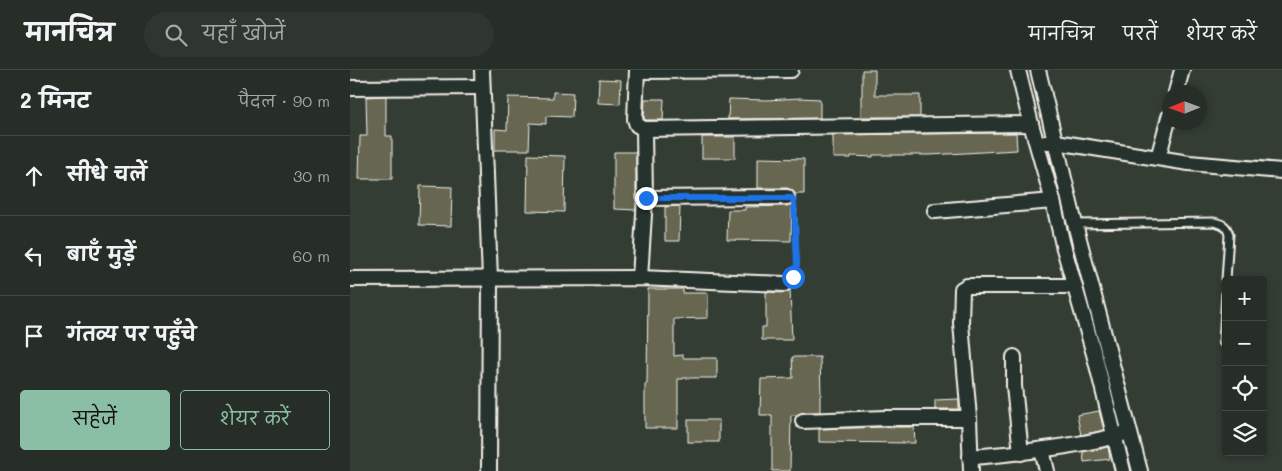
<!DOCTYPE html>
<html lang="hi">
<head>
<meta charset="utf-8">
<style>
	:root { --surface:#262e27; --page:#2e362f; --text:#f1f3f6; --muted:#a4a8a7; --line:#424a44; --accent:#8abfa5 }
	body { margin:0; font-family:Mali,"Playpen Sans Deva",sans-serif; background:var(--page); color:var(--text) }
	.controls { position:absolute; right:15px; bottom:15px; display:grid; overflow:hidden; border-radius:5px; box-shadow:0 2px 8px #0003 }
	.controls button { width:45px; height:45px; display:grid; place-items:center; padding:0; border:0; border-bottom:1px solid var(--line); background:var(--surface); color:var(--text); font:25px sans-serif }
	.compass { position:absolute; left:812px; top:15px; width:45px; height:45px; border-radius:50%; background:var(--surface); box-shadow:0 2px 8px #0003; rotate:269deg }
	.stop { position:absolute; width:15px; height:15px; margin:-11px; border:4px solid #1a73e8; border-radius:50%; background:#fff }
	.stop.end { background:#1a73e8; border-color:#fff; box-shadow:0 1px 5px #0008 }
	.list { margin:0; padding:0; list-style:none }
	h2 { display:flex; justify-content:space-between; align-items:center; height:65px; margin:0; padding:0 20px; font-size:21px }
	h2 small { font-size:16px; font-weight:400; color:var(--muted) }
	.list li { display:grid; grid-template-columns:32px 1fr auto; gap:15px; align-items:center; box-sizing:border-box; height:80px; padding:0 20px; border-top:1px solid var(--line) }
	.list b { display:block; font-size:19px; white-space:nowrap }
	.list em { font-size:16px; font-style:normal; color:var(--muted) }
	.actions { display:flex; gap:10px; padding:15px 20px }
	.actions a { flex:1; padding:11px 0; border:1px solid var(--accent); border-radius:5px; text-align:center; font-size:18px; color:var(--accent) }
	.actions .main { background:var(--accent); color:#111 }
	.icon { flex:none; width:28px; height:28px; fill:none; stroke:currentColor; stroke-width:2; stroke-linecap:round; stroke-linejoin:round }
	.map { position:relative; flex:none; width:932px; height:401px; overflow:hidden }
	header { display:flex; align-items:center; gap:30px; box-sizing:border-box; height:70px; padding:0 25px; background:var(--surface); border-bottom:1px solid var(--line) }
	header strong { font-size:24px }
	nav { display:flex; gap:28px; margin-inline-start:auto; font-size:18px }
	.search { width:350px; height:45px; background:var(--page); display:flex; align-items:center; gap:12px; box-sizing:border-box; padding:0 18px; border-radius:28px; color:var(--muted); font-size:19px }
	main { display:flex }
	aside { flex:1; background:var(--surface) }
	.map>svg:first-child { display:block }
	.building { fill:#666651; stroke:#f4f1e8 }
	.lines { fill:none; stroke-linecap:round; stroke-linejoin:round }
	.service-casing { stroke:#f4f1e8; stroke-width:11 }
	.minor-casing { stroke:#f4f1e8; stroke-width:18 }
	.path { stroke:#f4f1e8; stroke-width:3; stroke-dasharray:5 4; stroke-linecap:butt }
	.service { stroke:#26332d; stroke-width:7 }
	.minor { stroke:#26332d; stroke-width:14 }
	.route { stroke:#1a73e8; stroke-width:6 }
</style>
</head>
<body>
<header>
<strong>मानचित्र</strong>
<div class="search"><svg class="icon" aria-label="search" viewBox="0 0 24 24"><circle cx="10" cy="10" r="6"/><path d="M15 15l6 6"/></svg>यहाँ खोजें</div>
<nav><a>मानचित्र</a><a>परतें</a><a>शेयर करें</a></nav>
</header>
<main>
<aside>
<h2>2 मिनट<small>पैदल · 90 m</small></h2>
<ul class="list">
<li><svg class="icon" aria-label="ahead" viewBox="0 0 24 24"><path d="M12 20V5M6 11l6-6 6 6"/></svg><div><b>सीधे चलें</b></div><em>30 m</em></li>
<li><svg class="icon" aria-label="left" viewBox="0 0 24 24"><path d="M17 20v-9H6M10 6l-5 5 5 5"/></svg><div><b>बाएँ मुड़ें</b></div><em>60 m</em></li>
<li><svg class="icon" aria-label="arrive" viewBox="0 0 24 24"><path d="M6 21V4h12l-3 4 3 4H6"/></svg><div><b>गंतव्य पर पहुँचे</b></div></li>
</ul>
<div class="actions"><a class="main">सहेजें</a><a>शेयर करें</a></div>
</aside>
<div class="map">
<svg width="932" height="401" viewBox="0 0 932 401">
	<rect width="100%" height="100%" fill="#333d34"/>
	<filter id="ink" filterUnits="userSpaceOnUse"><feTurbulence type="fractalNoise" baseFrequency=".02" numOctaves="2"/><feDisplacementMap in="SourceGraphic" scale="10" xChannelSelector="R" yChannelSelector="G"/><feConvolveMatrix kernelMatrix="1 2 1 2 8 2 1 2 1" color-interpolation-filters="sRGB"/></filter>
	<g filter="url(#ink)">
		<!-- building -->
		<g class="building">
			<path d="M512,0H525V25H570V47H511V26H512Z"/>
			<path d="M249,9L271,10L270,34L248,33Z"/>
			<path d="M203,22L223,23L222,47L196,46V54L180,53L179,80H145V59L157,60L158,27L203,28Z"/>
			<path d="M36,26V66H42V109H9L10,66H17L16,27Z"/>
			<path d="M450,28L470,29V48L378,49L379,29L417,30Z"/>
			<path d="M295,29H314L313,50H296L294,49Z"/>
			<path d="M666,63L667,80L580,85H523V87L501,86V88H483V65Z"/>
			<rect x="352" y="67" width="33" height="21"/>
			<path d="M264,82H286V140L264,139Z"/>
			<path d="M178,85L215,86L214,142L177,141Z"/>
			<path d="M408,88L454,89V124H445L442,120L437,118H408Z"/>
			<path d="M70,116L102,117L101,156L69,155Z"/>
			<path d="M442,134L441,171L377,170L378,140H395V137L437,136Z"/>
			<path d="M330,136L329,171H315V137Z"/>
			<path d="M298,219H333V223H358V248L324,249V286L333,285V288H367V308H333V309H328V358H295V314H297Z"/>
			<path d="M440,220L442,270H412V257H416V222L434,223Z"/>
			<path d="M442,287H470L471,325H470V342H453L447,345H441L440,401H422V345H410L411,309L443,308Z"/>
			<path d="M609,329V339H585V330Z"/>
			<path d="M749,341L754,360L731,365L727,345Z"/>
			<rect x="338" y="350" width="31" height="22"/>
			<path d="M536,357H564L565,373L469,372V359Z"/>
			<path d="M758,377L760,389L734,392L733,382Z"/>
		</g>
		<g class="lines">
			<defs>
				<g id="service">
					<path d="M725,154L864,152C873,154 877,156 879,165L876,210"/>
					<path d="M873,272L876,222"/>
				</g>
				<g id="minor">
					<path d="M132,0L140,209L139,401"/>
					<path d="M287,0L285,49L287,55L294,59L681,54"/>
					<path d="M668,0L681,54L703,131L713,175L746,291L773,401"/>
					<path d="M688,0L725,154L790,401"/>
					<path d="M287,1L441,0"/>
					<path d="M0,18L132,17"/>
					<path d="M826,22L832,0"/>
					<path d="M697,72H706L839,93L932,101"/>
					<path d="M808,88L819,47"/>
					<path d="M295,128L437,127"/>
					<path d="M585,141L703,131"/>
					<path d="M290,208L295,128L294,59"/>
					<path d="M0,209L290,208L434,214"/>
					<path d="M664,287V316L671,383"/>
					<path d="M453,351L536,348H619"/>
					<path d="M692,380L697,401"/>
					<path d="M620,387C652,385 684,381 716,376C734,373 754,370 772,364"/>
					<path d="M621,401L619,348L611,253L612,219L617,216H716L724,214"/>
				</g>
			</defs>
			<!-- service casing -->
			<use href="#service" class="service-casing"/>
			<!-- minor casing -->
			<use href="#minor" class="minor-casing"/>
			<!-- path -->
			<path class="path" d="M444,206L447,195L445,137"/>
			<!-- service -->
			<use href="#service" class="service"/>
			<!-- minor -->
			<use href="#minor" class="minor"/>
		</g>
	</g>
	<g class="lines" filter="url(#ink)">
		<!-- route -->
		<path class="route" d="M296,128H442L444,132L447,195L443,207"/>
	</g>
</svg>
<div class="controls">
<button>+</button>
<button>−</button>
<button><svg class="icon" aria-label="locate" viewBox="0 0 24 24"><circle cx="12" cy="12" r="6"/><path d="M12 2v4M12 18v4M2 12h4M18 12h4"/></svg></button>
<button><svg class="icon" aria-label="layers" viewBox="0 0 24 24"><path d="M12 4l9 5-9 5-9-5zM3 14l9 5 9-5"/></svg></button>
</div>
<svg class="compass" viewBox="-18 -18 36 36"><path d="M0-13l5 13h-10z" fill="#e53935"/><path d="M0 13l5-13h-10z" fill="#a4a8a7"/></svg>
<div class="stop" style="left:443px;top:207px"></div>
<div class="stop end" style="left:296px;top:128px"></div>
</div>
</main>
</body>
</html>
